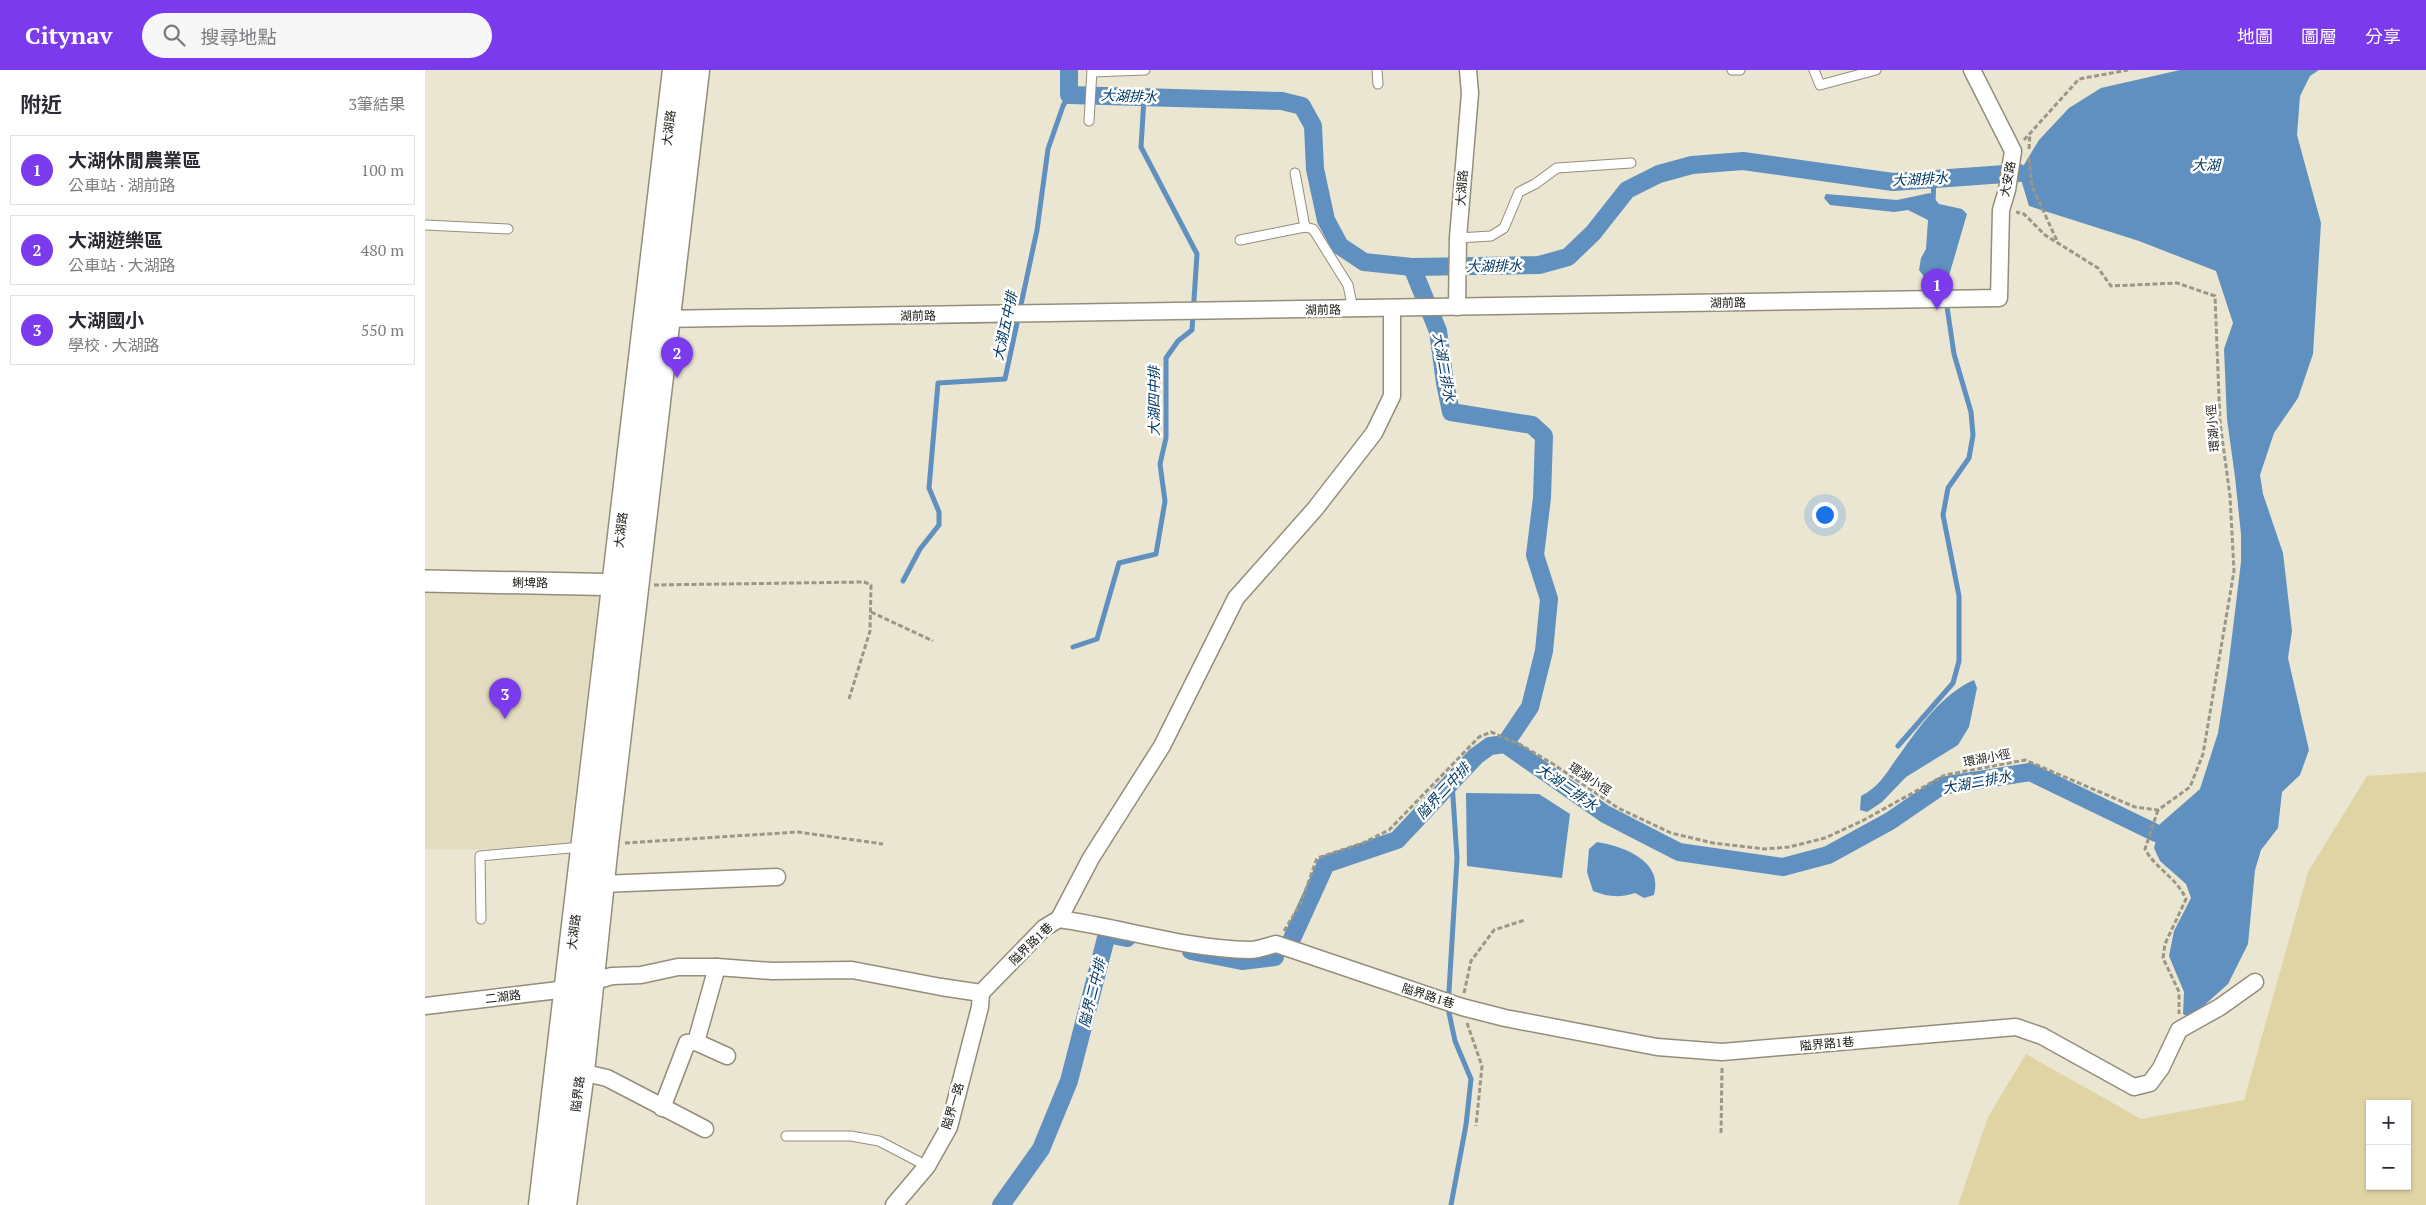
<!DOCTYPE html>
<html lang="zh-TW">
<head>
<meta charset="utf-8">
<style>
	:root { --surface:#fff; --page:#f7f7f7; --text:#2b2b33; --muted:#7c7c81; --line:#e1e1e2; --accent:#7c3aed }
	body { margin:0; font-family:"PT Serif","Noto Sans TC",serif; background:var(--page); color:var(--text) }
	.controls { position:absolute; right:15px; bottom:15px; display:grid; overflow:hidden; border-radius:0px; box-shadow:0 1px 4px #0004 }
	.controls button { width:45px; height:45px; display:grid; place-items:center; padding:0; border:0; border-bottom:1px solid var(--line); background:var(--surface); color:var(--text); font:25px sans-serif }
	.you { position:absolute; left:1399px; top:444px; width:18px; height:18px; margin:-12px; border:4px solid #fff; border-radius:50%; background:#1a73e8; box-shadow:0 0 0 8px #1a73e833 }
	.badge { display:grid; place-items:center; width:32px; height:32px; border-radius:50%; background:var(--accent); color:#fff; font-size:16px; font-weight:700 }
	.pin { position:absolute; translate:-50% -41px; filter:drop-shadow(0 1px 2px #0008) }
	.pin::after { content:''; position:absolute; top:26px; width:18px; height:15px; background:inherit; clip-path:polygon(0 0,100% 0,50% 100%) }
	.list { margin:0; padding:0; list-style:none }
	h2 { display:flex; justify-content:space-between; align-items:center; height:65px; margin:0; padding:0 20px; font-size:21px }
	h2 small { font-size:16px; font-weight:400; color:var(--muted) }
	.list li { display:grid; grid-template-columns:32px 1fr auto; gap:15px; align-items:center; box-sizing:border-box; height:70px; margin:0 10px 10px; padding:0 10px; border:1px solid var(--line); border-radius:0px }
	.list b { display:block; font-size:19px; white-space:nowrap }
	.list p { margin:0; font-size:16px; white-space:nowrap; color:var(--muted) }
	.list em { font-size:16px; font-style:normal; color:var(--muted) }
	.icon { flex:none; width:28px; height:28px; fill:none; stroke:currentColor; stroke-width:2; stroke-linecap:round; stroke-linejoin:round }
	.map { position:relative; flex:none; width:2001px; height:1135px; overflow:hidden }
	header { display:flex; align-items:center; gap:30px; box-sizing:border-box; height:70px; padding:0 25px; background:var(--accent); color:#fff }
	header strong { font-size:24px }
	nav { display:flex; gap:28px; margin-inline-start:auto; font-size:18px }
	.search { width:350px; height:45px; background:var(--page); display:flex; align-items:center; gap:12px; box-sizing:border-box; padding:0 18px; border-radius:28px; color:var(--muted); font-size:19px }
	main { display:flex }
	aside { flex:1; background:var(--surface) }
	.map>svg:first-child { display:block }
	.built { fill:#e3dcc0 }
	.green { fill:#e0d4a5; fill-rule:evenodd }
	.water { fill:#6090bf }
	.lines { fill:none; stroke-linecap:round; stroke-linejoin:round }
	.stream { stroke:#6090bf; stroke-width:5 }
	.canal { stroke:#6090bf; stroke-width:18 }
	.service-casing { stroke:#938e7b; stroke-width:11 }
	.minor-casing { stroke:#938e7b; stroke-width:19 }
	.tertiary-casing { stroke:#938e7b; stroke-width:24 }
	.primary-casing { stroke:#938e7b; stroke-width:29 }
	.path { stroke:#9b9788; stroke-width:3; stroke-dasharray:5 2.5; stroke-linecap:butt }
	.service { stroke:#fff; stroke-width:9 }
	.minor { stroke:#fff; stroke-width:16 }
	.tertiary { stroke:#fff; stroke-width:21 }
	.primary { stroke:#fff; stroke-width:26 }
	.labels { text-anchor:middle; stroke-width:5; stroke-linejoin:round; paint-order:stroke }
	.street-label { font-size:12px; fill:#191710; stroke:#fff }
	.water-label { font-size:14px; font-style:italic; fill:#003965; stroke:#fff }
</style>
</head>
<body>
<header>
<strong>Citynav</strong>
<div class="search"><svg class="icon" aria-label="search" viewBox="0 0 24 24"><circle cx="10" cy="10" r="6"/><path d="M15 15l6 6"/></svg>搜尋地點</div>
<nav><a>地圖</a><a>圖層</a><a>分享</a></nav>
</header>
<main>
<aside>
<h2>附近<small>3筆結果</small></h2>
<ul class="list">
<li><span class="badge">1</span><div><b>大湖休閒農業區</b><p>公車站 · 湖前路</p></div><em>100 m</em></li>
<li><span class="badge">2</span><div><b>大湖遊樂區</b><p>公車站 · 大湖路</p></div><em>480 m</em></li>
<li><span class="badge">3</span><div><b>大湖國小</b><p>學校 · 大湖路</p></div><em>550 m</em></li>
</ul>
</aside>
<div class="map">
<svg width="2001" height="1135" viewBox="0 0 2001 1135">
	<rect width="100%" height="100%" fill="#ebe6d2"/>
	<!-- built -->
	<path class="built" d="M0,520L174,524L144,775L39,780L0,779Z"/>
	<!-- green -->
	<path class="green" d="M2001,702V1135H1533L1563,1047L1601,984L1716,1049L1819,1030L1883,802L1942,706ZM1945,1034H1982V1116H1945Z"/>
	<!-- water -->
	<g class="water">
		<path d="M1755,0H1894L1885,6L1875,26L1872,65L1896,153L1888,284L1873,328L1849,363L1835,405L1838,424L1858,483L1867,561L1863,588L1884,680L1875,705L1857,722L1853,758L1836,780L1830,800L1823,874L1803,914L1765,948L1758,944L1759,922L1744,886L1749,861L1766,828L1761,814L1735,791L1729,778L1735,754L1775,719L1793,663L1803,599L1816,492V464L1810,407L1802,349L1799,279L1808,253L1791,201L1714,171L1604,136L1594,103L1614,70L1644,38L1676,18Z"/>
		<path d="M1505,123L1514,134L1537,139L1542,144L1523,209L1502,211L1494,200L1496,188L1501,179L1503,150L1483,140L1469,142L1405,135L1399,128L1401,124L1472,130Z"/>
		<path d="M1549,610L1552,618L1544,657L1533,675L1481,707L1457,732L1442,742L1435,740L1436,726C1456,716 1462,701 1475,684C1495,656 1517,624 1549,610Z"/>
		<path d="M1041,723L1114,724L1145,744L1137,808L1042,796Z"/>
		<path d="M1172,772C1198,776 1239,791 1229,825L1219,828L1210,823C1194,828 1184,827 1168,821L1162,802L1164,779Z"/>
	</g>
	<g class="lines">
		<!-- stream -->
		<g class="stream">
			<path d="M1508,132L1509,108"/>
			<path d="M478,511L495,479L514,455V442L504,418L513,313L580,309L612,160L623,79L638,36L644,25"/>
			<path d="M648,577L672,569L694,493L731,484L740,431L735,394L741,368V288L753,271L767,260L772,184L716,77L719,28"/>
			<path d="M1473,676L1528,613L1534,591V526L1518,445L1523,418L1544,388L1548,365L1546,342L1529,284L1517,203"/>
			<path d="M1026,1135L1041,1055L1046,1009L1030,971L1023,938L1032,788L1027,712"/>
		</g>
		<!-- canal -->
		<g class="canal">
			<path d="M644,0V25L857,31L877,36L888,56L890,99L901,150L915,176L939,192L987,197L1114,195L1143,187L1168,163L1202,120L1234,104L1267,95L1318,91L1468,112L1594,103"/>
			<path d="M987,197L1013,261L1020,313L1026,342L1107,355L1119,366L1117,428L1110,485L1124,529L1119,581L1105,637L1080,674"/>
			<path d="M1080,674L1180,744L1254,782L1358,797L1403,785L1465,751L1516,716L1605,702L1731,763"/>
			<path d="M865,873L901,794L972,770L1051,686L1065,676L1080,674"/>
			<path d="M766,881L817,891L850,887"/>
			<path d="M576,1135L616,1079L644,1011L682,864L702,868"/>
		</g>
		<defs>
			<g id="service">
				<path d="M952,0L953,14"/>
				<path d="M1307,0H1315"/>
				<path d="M1389,0L1395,15L1451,0"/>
				<path d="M667,2L720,0"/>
				<path d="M664,51L667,0"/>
				<path d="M870,103L880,157"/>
				<path d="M0,155L83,159"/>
				<path d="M1033,168L1066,166L1079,158L1094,122L1110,114L1132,98L1206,93"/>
				<path d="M815,170L880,157L888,159L923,215L928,239"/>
				<path d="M56,849L55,786L157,777"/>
				<path d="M361,1066H426L454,1071L502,1096"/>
			</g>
			<g id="minor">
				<path d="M1032,237L1033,168L1045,23L1043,0"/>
				<path d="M234,249L1574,228L1576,140L1582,120L1588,81L1547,0"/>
				<path d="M176,814L352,807"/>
				<path d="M634,849L666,788L737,676L811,528L890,439L949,363L967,326V239"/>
				<path d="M0,936L142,919L187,906L216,905L253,897H292L347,901L427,900L516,917L556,923L619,858L634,849C698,858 760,879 825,880C833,880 843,876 851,874L1037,937L1080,948L1232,977L1297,982L1591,957L1617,966L1709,1017L1725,1013L1736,998L1754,960L1795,937L1830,912"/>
				<path d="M271,972L302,986"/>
				<path d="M156,1002L182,1008L280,1059"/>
				<path d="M237,1038L262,973L271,972L292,897"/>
				<path d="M469,1135L502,1096L524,1057L555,937L556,923"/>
			</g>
			<path id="tertiary" d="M0,511L205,515"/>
			<g id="primary">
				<path d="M117,1135L251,0"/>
				<path d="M138,1135L156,1002L180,774L271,0"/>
			</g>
		</defs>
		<!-- service casing -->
		<use href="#service" class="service-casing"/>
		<!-- minor casing -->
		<use href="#minor" class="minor-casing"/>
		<!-- tertiary casing -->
		<use href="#tertiary" class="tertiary-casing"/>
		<!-- primary casing -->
		<use href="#primary" class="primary-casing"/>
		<!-- path -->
		<g class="path">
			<path d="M1599,70L1654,9L1703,0"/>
			<path d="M1604,79L1605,63"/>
			<path d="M1604,88L1607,116L1633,173"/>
			<path d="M229,515L439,512L446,515L445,561L424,629"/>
			<path d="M446,542L508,571"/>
			<path d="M1733,740L1720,779C1730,798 1752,808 1761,829L1740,874L1738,888L1754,922V944"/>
			<path d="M200,773L373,762L458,774"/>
			<path d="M859,861L876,833L892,788L938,773L964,760L1054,667L1066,662L1096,675L1128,694L1193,738L1246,763L1288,773L1340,779L1364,777L1400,768L1437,751L1520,705L1600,690L1710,737L1733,740L1765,717L1778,684L1809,501L1805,426L1795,352L1790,226L1752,213L1686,216L1673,198L1620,165L1599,144L1591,142"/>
			<path d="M1039,923L1046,891L1069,860L1100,850"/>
			<path d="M1042,953L1057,996L1051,1056"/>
			<path d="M1296,1063L1297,998"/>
		</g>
		<!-- service -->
		<use href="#service" class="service"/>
		<!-- minor -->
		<use href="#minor" class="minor"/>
		<!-- tertiary -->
		<use href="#tertiary" class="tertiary"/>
		<!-- primary -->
		<use href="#primary" class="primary"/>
	</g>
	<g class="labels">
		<!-- street labels -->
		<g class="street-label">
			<text transform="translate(244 58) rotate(-83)" y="4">大湖路</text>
			<text transform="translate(1583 109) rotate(-79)" y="4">大安路</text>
			<text transform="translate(1037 118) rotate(-86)" y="4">大湖路</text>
			<text transform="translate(1303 233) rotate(-1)" y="4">湖前路</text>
			<text transform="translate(898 240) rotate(-1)" y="4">湖前路</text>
			<text transform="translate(493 246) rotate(-1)" y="4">湖前路</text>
			<text transform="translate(1788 358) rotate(-95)" y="4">環湖小徑</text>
			<text transform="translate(196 460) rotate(-83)" y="4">大湖路</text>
			<text transform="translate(105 513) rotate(1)" y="4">蜊埤路</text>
			<text transform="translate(1562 688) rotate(-11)" y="4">環湖小徑</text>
			<text transform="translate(1165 709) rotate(34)" y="4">環湖小徑</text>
			<text transform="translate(149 862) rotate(-83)" y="4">大湖路</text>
			<text transform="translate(606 874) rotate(-44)" y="4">隘界路1巷</text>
			<text transform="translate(1003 926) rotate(18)" y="4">隘界路1巷</text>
			<text transform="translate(78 927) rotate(-7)" y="4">二湖路</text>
			<text transform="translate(1402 974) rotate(-5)" y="4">隘界路1巷</text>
			<text transform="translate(153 1024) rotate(-83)" y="4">隘界路</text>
			<text transform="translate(528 1036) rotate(-73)" y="4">隘界一路</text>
		</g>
		<!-- water labels -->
		<g class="water-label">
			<text transform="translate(704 26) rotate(2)" y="5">大湖排水</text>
			<text x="1781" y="100">大湖</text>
			<text transform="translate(1495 109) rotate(-3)" y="5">大湖排水</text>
			<text transform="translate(1069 196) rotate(-1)" y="5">大湖排水</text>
			<text transform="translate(580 256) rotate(-78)" y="5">大湖五中排</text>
			<text transform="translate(1019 297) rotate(80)" y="5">大湖二排水</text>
			<text transform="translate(729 331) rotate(-90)" y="5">大湖四中排</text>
			<text transform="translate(1552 712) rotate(-11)" y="5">大湖二排水</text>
			<text transform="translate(1142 717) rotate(35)" y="5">大湖二排水</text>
			<text transform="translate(1018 721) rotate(-47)" y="5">隘界二中排</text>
			<text transform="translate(667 923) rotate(-76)" y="5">隘界二中排</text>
		</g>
	</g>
</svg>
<div class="controls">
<button>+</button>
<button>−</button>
</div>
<div class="you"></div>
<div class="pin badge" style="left:1512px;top:240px">1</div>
<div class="pin badge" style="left:252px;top:308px">2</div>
<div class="pin badge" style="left:80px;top:649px">3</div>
</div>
</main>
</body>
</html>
